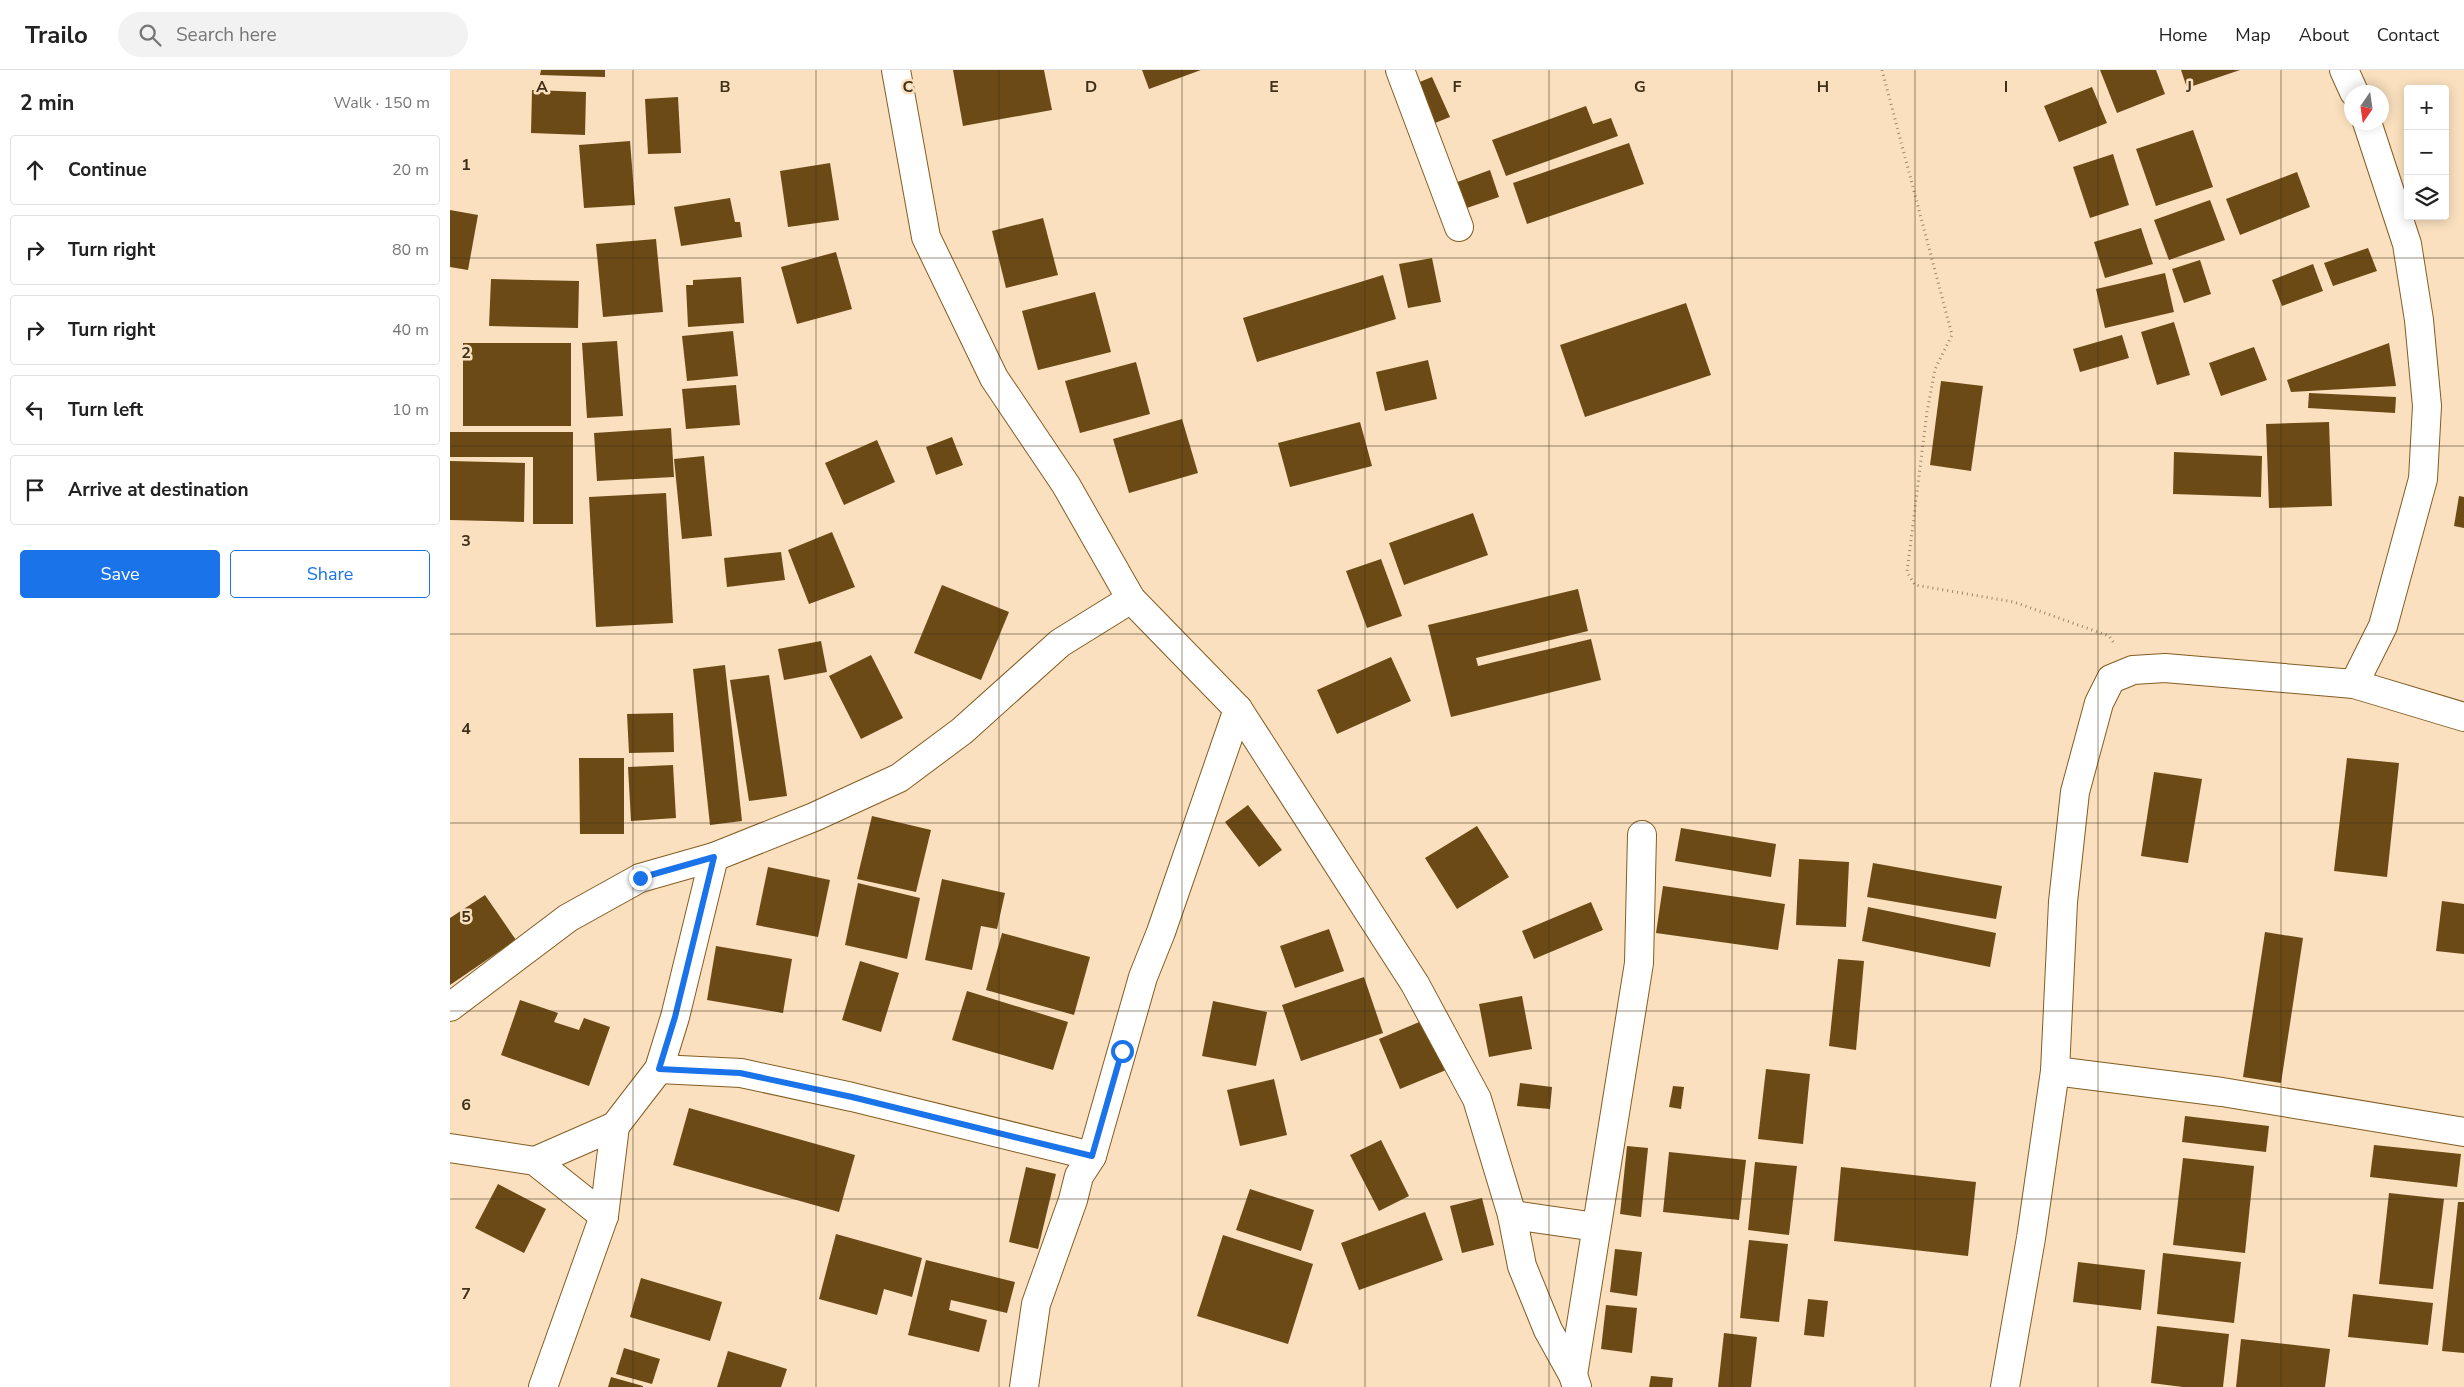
<!DOCTYPE html>
<html lang="en">
<head>
<meta charset="utf-8">
<style>
	:root { --surface:#fff; --page:#f2f2f2; --text:#222; --muted:#767676; --line:#e0e0e0; --accent:#1a73e8 }
	body { margin:0; font-family:"Nunito Sans",sans-serif; background:var(--page); color:var(--text) }
	.controls { position:absolute; right:15px; top:15px; display:grid; overflow:hidden; border-radius:5px; box-shadow:0 2px 12px #0003 }
	.controls button { width:45px; height:45px; display:grid; place-items:center; padding:0; border:0; border-bottom:1px solid var(--line); background:var(--surface); color:var(--text); font:25px sans-serif }
	.compass { position:absolute; left:1894px; top:15px; width:45px; height:45px; border-radius:50%; background:var(--surface); box-shadow:0 2px 12px #0003; rotate:193deg }
	.stop { position:absolute; width:15px; height:15px; margin:-11px; border:4px solid #1a73e8; border-radius:50%; background:#fff }
	.stop.end { background:#1a73e8; border-color:#fff; box-shadow:0 1px 5px #0008 }
	.list { margin:0; padding:0; list-style:none }
	h2 { display:flex; justify-content:space-between; align-items:center; height:65px; margin:0; padding:0 20px; font-size:21px }
	h2 small { font-size:16px; font-weight:400; color:var(--muted) }
	.list li { display:grid; grid-template-columns:32px 1fr auto; gap:15px; align-items:center; box-sizing:border-box; height:70px; margin:0 10px 10px; padding:0 10px; border:1px solid var(--line); border-radius:5px }
	.list b { display:block; font-size:19px; white-space:nowrap }
	.list em { font-size:16px; font-style:normal; color:var(--muted) }
	.actions { display:flex; gap:10px; padding:15px 20px }
	.actions a { flex:1; padding:11px 0; border:1px solid var(--accent); border-radius:5px; text-align:center; font-size:18px; color:var(--accent) }
	.actions .main { background:var(--accent); color:#fff }
	.icon { flex:none; width:28px; height:28px; fill:none; stroke:currentColor; stroke-width:2; stroke-linecap:round; stroke-linejoin:round }
	.map { position:relative; flex:none; width:2014px; height:1317px; overflow:hidden }
	header { display:flex; align-items:center; gap:30px; box-sizing:border-box; height:70px; padding:0 25px; background:var(--surface); border-bottom:1px solid var(--line) }
	header strong { font-size:24px }
	nav { display:flex; gap:28px; margin-inline-start:auto; font-size:18px }
	.search { width:350px; height:45px; background:var(--page); display:flex; align-items:center; gap:12px; box-sizing:border-box; padding:0 18px; border-radius:28px; color:var(--muted); font-size:19px }
	main { display:flex }
	aside { flex:1; background:var(--surface) }
	.map>svg:first-child { display:block }
	.building { fill:#6b4a16 }
	.lines { fill:none; stroke-linecap:round; stroke-linejoin:round }
	.street-casing { stroke:#835d23; stroke-width:30 }
	.path { stroke:#9d886b; stroke-width:3; stroke-dasharray:1 4; stroke-linecap:butt }
	.street { stroke:#fff; stroke-width:28 }
	.route { stroke:#1a73e8; stroke-width:6 }
	.grid { fill:none; stroke:#413019; stroke-width:1; stroke-opacity:0.55 }
	.grid-label { font-size:16px; text-anchor:middle; font-weight:bold; fill:#413019; stroke:#fae0be; stroke-width:5; stroke-linejoin:round; paint-order:stroke }
</style>
</head>
<body>
<header>
<strong>Trailo</strong>
<div class="search"><svg class="icon" aria-label="search" viewBox="0 0 24 24"><circle cx="10" cy="10" r="6"/><path d="M15 15l6 6"/></svg>Search here</div>
<nav><a>Home</a><a>Map</a><a>About</a><a>Contact</a></nav>
</header>
<main>
<aside>
<h2>2 min<small>Walk · 150 m</small></h2>
<ul class="list">
<li><svg class="icon" aria-label="ahead" viewBox="0 0 24 24"><path d="M12 20V5M6 11l6-6 6 6"/></svg><div><b>Continue</b></div><em>20 m</em></li>
<li><svg class="icon" aria-label="right" viewBox="0 0 24 24"><path d="M7 20v-9h11M14 6l5 5-5 5"/></svg><div><b>Turn right</b></div><em>80 m</em></li>
<li><svg class="icon" aria-label="right" viewBox="0 0 24 24"><path d="M7 20v-9h11M14 6l5 5-5 5"/></svg><div><b>Turn right</b></div><em>40 m</em></li>
<li><svg class="icon" aria-label="left" viewBox="0 0 24 24"><path d="M17 20v-9H6M10 6l-5 5 5 5"/></svg><div><b>Turn left</b></div><em>10 m</em></li>
<li><svg class="icon" aria-label="arrive" viewBox="0 0 24 24"><path d="M6 21V4h12l-3 4 3 4H6"/></svg><div><b>Arrive at destination</b></div></li>
</ul>
<div class="actions"><a class="main">Save</a><a>Share</a></div>
</aside>
<div class="map">
<svg width="2014" height="1317" viewBox="0 0 2014 1317">
	<rect width="100%" height="100%" fill="#fae0be"/>
	<!-- building -->
	<g class="building">
		<path d="M91,0H155V7L90,5Z"/>
		<path d="M503,0H594L602,40L513,56Z"/>
		<path d="M692,0H751L699,19Z"/>
		<path d="M1650,0H1706L1715,24L1667,43Z"/>
		<path d="M1731,0H1790L1737,18Z"/>
		<path d="M982,7L1000,47L985,53L967,13Z"/>
		<path d="M1642,17L1657,53L1609,72L1594,36Z"/>
		<path d="M82,20L136,22L135,65L81,63Z"/>
		<path d="M228,27L231,83L198,84L195,29Z"/>
		<path d="M1136,36L1143,54L1161,48L1168,66L1056,106L1042,70Z"/>
		<path d="M1743,60L1763,117L1706,136L1686,79Z"/>
		<path d="M180,71L185,135L134,138L129,75Z"/>
		<path d="M1179,73L1194,114L1077,154L1063,113Z"/>
		<path d="M1663,84L1679,135L1640,148L1623,97Z"/>
		<path d="M380,93L389,150L338,157L330,101Z"/>
		<path d="M1040,100L1049,127L1011,140L1002,114Z"/>
		<path d="M1847,102L1860,137L1790,165L1776,129Z"/>
		<path d="M280,128L285,152H290L292,167L231,176L224,137Z"/>
		<path d="M1760,130L1775,170L1719,190L1704,150Z"/>
		<path d="M0,140L28,145L18,200L0,197Z"/>
		<path d="M593,148L608,205L556,218L542,161Z"/>
		<path d="M1691,158L1703,194L1655,208L1644,172Z"/>
		<path d="M206,169L213,242L153,247L146,174Z"/>
		<path d="M1918,178L1927,201L1883,216L1874,193Z"/>
		<path d="M386,182L402,239L347,254L331,197Z"/>
		<path d="M982,188L991,232L958,238L949,194Z"/>
		<path d="M1750,190L1761,224L1734,233L1722,199Z"/>
		<path d="M1863,194L1873,221L1832,236L1822,210Z"/>
		<path d="M1715,203L1724,242L1655,258L1646,219Z"/>
		<path d="M933,205L946,249L807,292L793,248Z"/>
		<path d="M291,207L294,253L238,257L236,215H243V210Z"/>
		<path d="M41,209L129,211L128,258L39,256Z"/>
		<path d="M645,222L661,282L588,300L572,241Z"/>
		<path d="M1236,233L1261,305L1135,347L1110,275Z"/>
		<path d="M1724,252L1740,305L1707,315L1691,262Z"/>
		<path d="M283,261L288,306L237,311L232,266Z"/>
		<path d="M1672,265L1679,288L1630,302L1623,279Z"/>
		<path d="M167,271L173,346L137,348L132,273Z"/>
		<rect x="13" y="273" width="108" height="83"/>
		<path d="M1939,273L1946,316L1841,322L1837,310Z"/>
		<path d="M1804,277L1817,310L1771,326L1759,293Z"/>
		<path d="M978,290L987,329L935,341L926,302Z"/>
		<path d="M686,292L700,344L630,363L615,311Z"/>
		<path d="M1491,311L1533,316L1521,401L1480,395Z"/>
		<path d="M286,315L290,355L236,359L232,319Z"/>
		<path d="M1859,323L1946,327L1945,343L1858,338Z"/>
		<path d="M732,349L748,403L679,423L663,369Z"/>
		<path d="M910,352L922,396L840,417L828,373Z"/>
		<path d="M1879,352L1882,436L1819,438L1816,354Z"/>
		<path d="M221,358L224,407L147,411L144,363Z"/>
		<path d="M0,362H123V454H83V387H0Z"/>
		<path d="M502,367L513,395L486,405L476,377Z"/>
		<path d="M427,370L445,412L394,435L375,393Z"/>
		<path d="M1724,382L1812,386L1811,427L1723,424Z"/>
		<path d="M254,386L262,466L232,469L224,389Z"/>
		<path d="M0,391L75,393L74,452L0,450Z"/>
		<path d="M216,423L223,553L146,557L139,427Z"/>
		<path d="M2009,426L2014,427V458L2004,456Z"/>
		<path d="M1023,443L1038,485L954,515L939,473Z"/>
		<path d="M382,462L405,517L359,534L338,480Z"/>
		<path d="M331,482L335,510L277,517L274,488Z"/>
		<path d="M931,489L952,546L917,558L896,501Z"/>
		<path d="M492,515L559,542L531,610L464,583Z"/>
		<path d="M1128,519L1138,561L1026,588L1028,596L1141,569L1151,610L1001,647L978,555Z"/>
		<path d="M371,571L377,602L334,610L328,579Z"/>
		<path d="M421,585L453,648L411,669L379,606Z"/>
		<path d="M941,587L961,631L887,664L867,620Z"/>
		<path d="M275,595L292,751L260,755L243,599Z"/>
		<path d="M319,605L337,726L299,731L280,610Z"/>
		<path d="M223,643L224,682L179,683L177,644Z"/>
		<path d="M129,688H174V764H130Z"/>
		<path d="M1897,688L1949,693L1937,807L1884,801Z"/>
		<path d="M223,695L226,748L181,751L178,697Z"/>
		<path d="M1704,702L1752,709L1738,793L1691,786Z"/>
		<path d="M798,735L832,780L809,797L775,752Z"/>
		<path d="M422,746L481,760L466,822L407,809Z"/>
		<path d="M1027,756L1059,807L1007,839L975,788Z"/>
		<path d="M1231,758L1326,774L1321,807L1225,791Z"/>
		<path d="M1349,789L1399,792L1396,857L1346,855Z"/>
		<path d="M1423,793L1552,816L1546,849L1417,827Z"/>
		<path d="M318,797L380,810L368,867L306,855Z"/>
		<path d="M492,809L555,823L547,859L531,856L522,900L475,890Z"/>
		<path d="M408,813L470,828L457,889L395,875Z"/>
		<path d="M1213,816L1335,834L1328,880L1206,863Z"/>
		<path d="M35,825L66,870L0,915V848Z"/>
		<path d="M1992,831L2014,834V884L1986,881Z"/>
		<path d="M1141,832L1153,860L1084,889L1072,861Z"/>
		<path d="M1418,837L1546,863L1540,897L1412,871Z"/>
		<path d="M879,859L894,901L845,918L830,876Z"/>
		<path d="M1815,862L1853,868L1831,1013L1793,1007Z"/>
		<path d="M552,863L640,887L624,945L536,920Z"/>
		<path d="M266,876L342,889L333,943L257,930Z"/>
		<path d="M1388,889L1414,891L1406,980L1379,976Z"/>
		<path d="M410,891L449,903L431,962L392,950Z"/>
		<path d="M914,907L933,963L851,991L832,935Z"/>
		<path d="M517,921L618,952L603,1000L502,970Z"/>
		<path d="M1072,926L1082,979L1039,987L1029,934Z"/>
		<path d="M70,930L108,943L104,952L129,960L134,948L160,957L139,1016L51,985Z"/>
		<path d="M763,931L817,942L806,996L752,986Z"/>
		<path d="M974,950L996,1000L950,1019L929,969Z"/>
		<path d="M1316,999L1360,1004L1353,1074L1308,1069Z"/>
		<path d="M824,1009L837,1065L790,1076L777,1020Z"/>
		<path d="M1070,1013L1102,1017L1100,1039L1067,1036Z"/>
		<path d="M1223,1016L1234,1017L1231,1039L1219,1037Z"/>
		<path d="M239,1038L405,1085L389,1142L223,1095Z"/>
		<path d="M1735,1046L1819,1056L1816,1082L1732,1072Z"/>
		<path d="M931,1070L959,1126L929,1141L900,1085Z"/>
		<path d="M1924,1075L2011,1084L2007,1117L1920,1107Z"/>
		<path d="M1177,1076L1198,1078L1191,1147L1170,1144Z"/>
		<path d="M1219,1082L1296,1090L1289,1150L1213,1142Z"/>
		<path d="M1733,1088L1804,1096L1795,1183L1723,1175Z"/>
		<path d="M1305,1092L1347,1096L1339,1165L1298,1160Z"/>
		<path d="M576,1097L606,1104L588,1179L559,1172Z"/>
		<path d="M1391,1097L1526,1112L1518,1186L1384,1171Z"/>
		<path d="M48,1114L96,1139L74,1183L25,1158Z"/>
		<path d="M800,1119L864,1140L851,1181L786,1160Z"/>
		<path d="M1939,1123L1994,1129L1983,1219L1929,1214Z"/>
		<path d="M1032,1128L1044,1175L1012,1183L1000,1136Z"/>
		<path d="M2008,1132H2014V1283L1992,1281Z"/>
		<path d="M975,1142L993,1190L909,1220L891,1173Z"/>
		<path d="M386,1164L472,1188L462,1227L434,1219L427,1245L369,1229Z"/>
		<path d="M773,1165L863,1194L838,1274L747,1246Z"/>
		<path d="M1299,1170L1338,1174L1329,1252L1290,1248Z"/>
		<path d="M1165,1179L1192,1182L1187,1226L1160,1222Z"/>
		<path d="M1713,1183L1791,1192L1784,1253L1707,1244Z"/>
		<path d="M476,1190L565,1212L557,1243L501,1230L499,1240L537,1250L529,1282L458,1265Z"/>
		<path d="M1628,1192L1695,1200L1691,1240L1623,1232Z"/>
		<path d="M191,1208L272,1232L260,1271L180,1247Z"/>
		<path d="M1903,1224L1983,1233L1978,1275L1898,1267Z"/>
		<path d="M1358,1229L1378,1231L1374,1267L1354,1265Z"/>
		<path d="M1156,1235L1187,1238L1182,1283L1151,1279Z"/>
		<path d="M1707,1256L1779,1264L1773,1317H1733L1701,1313Z"/>
		<path d="M1274,1263L1307,1267L1301,1317H1268Z"/>
		<path d="M1791,1269L1880,1279L1875,1317H1786Z"/>
		<path d="M174,1278L210,1289L202,1314L166,1304Z"/>
		<path d="M278,1281L337,1299L331,1317H267Z"/>
		<path d="M1201,1306L1223,1308L1222,1317H1199Z"/>
		<path d="M161,1307L193,1316V1317H158Z"/>
	</g>
	<g class="lines">
		<defs>
			<g id="street">
				<path d="M446,0L476,167L544,308L616,415L681,529L788,639L965,914L1027,1029L1062,1145L1072,1196L1098,1260L1123,1305L1127,1317"/>
				<path d="M950,0L1009,157"/>
				<path d="M1894,0L1904,22"/>
				<path d="M1904,614L1933,556L1973,409L1977,336L1969,250L1957,174L1917,52"/>
				<path d="M0,937L118,848L190,808L264,787L364,747L449,708L512,661L610,573L681,529"/>
				<path d="M209,999L291,1003L402,1027L642,1086L693,907L711,862L788,639"/>
				<path d="M1605,1001L1772,1022L2014,1062"/>
				<path d="M0,1078L85,1091L154,1146"/>
				<path d="M85,1091L165,1056L209,999L225,947L264,787"/>
				<path d="M1062,1145L1146,1157"/>
				<path d="M1123,1305L1189,893L1192,765"/>
				<path d="M93,1317L154,1146L165,1056"/>
				<path d="M574,1317L586,1234L623,1130L629,1106L642,1086"/>
				<path d="M1555,1317L1581,1168L1605,1001L1613,832L1625,722L1649,633L1661,609L1683,600L1715,598L1904,614L2014,647"/>
			</g>
		</defs>
		<!-- street casing -->
		<use href="#street" class="street-casing"/>
		<!-- path -->
		<path class="path" d="M1432,0L1502,265L1485,299L1477,342L1457,502L1465,515L1564,532L1659,566L1664,573"/>
		<!-- street -->
		<use href="#street" class="street"/>
	</g>
	<g class="lines">
		<!-- route -->
		<path class="route" d="M190,808L264,787L225,947L209,999L290,1003L402,1027L642,1086L672,981"/>
	</g>
	<!-- grid -->
	<path class="grid" d="M183,0V1317M366,0V1317M549,0V1317M732,0V1317M915,0V1317M1099,0V1317M1282,0V1317M1465,0V1317M1648,0V1317M1831,0V1317M0,188H2014M0,376H2014M0,564H2014M0,753H2014M0,941H2014M0,1129H2014"/>
	<g class="grid-label">
		<text x="92" y="22">A</text>
		<text x="275" y="22">B</text>
		<text x="458" y="22">C</text>
		<text x="641" y="22">D</text>
		<text x="824" y="22">E</text>
		<text x="1007" y="22">F</text>
		<text x="1190" y="22">G</text>
		<text x="1373" y="22">H</text>
		<text x="1556" y="22">I</text>
		<text x="1739" y="22">J</text>
		<text x="16" y="100">1</text>
		<text x="16" y="288">2</text>
		<text x="16" y="476">3</text>
		<text x="16" y="664">4</text>
		<text x="16" y="852">5</text>
		<text x="16" y="1040">6</text>
		<text x="16" y="1229">7</text>
	</g>
</svg>
<div class="controls">
<button>+</button>
<button>−</button>
<button><svg class="icon" aria-label="layers" viewBox="0 0 24 24"><path d="M12 4l9 5-9 5-9-5zM3 14l9 5 9-5"/></svg></button>
</div>
<svg class="compass" viewBox="-18 -18 36 36"><path d="M0-13l5 13h-10z" fill="#e53935"/><path d="M0 13l5-13h-10z" fill="#767676"/></svg>
<div class="stop" style="left:672px;top:981px"></div>
<div class="stop end" style="left:190px;top:808px"></div>
</div>
</main>
</body>
</html>
